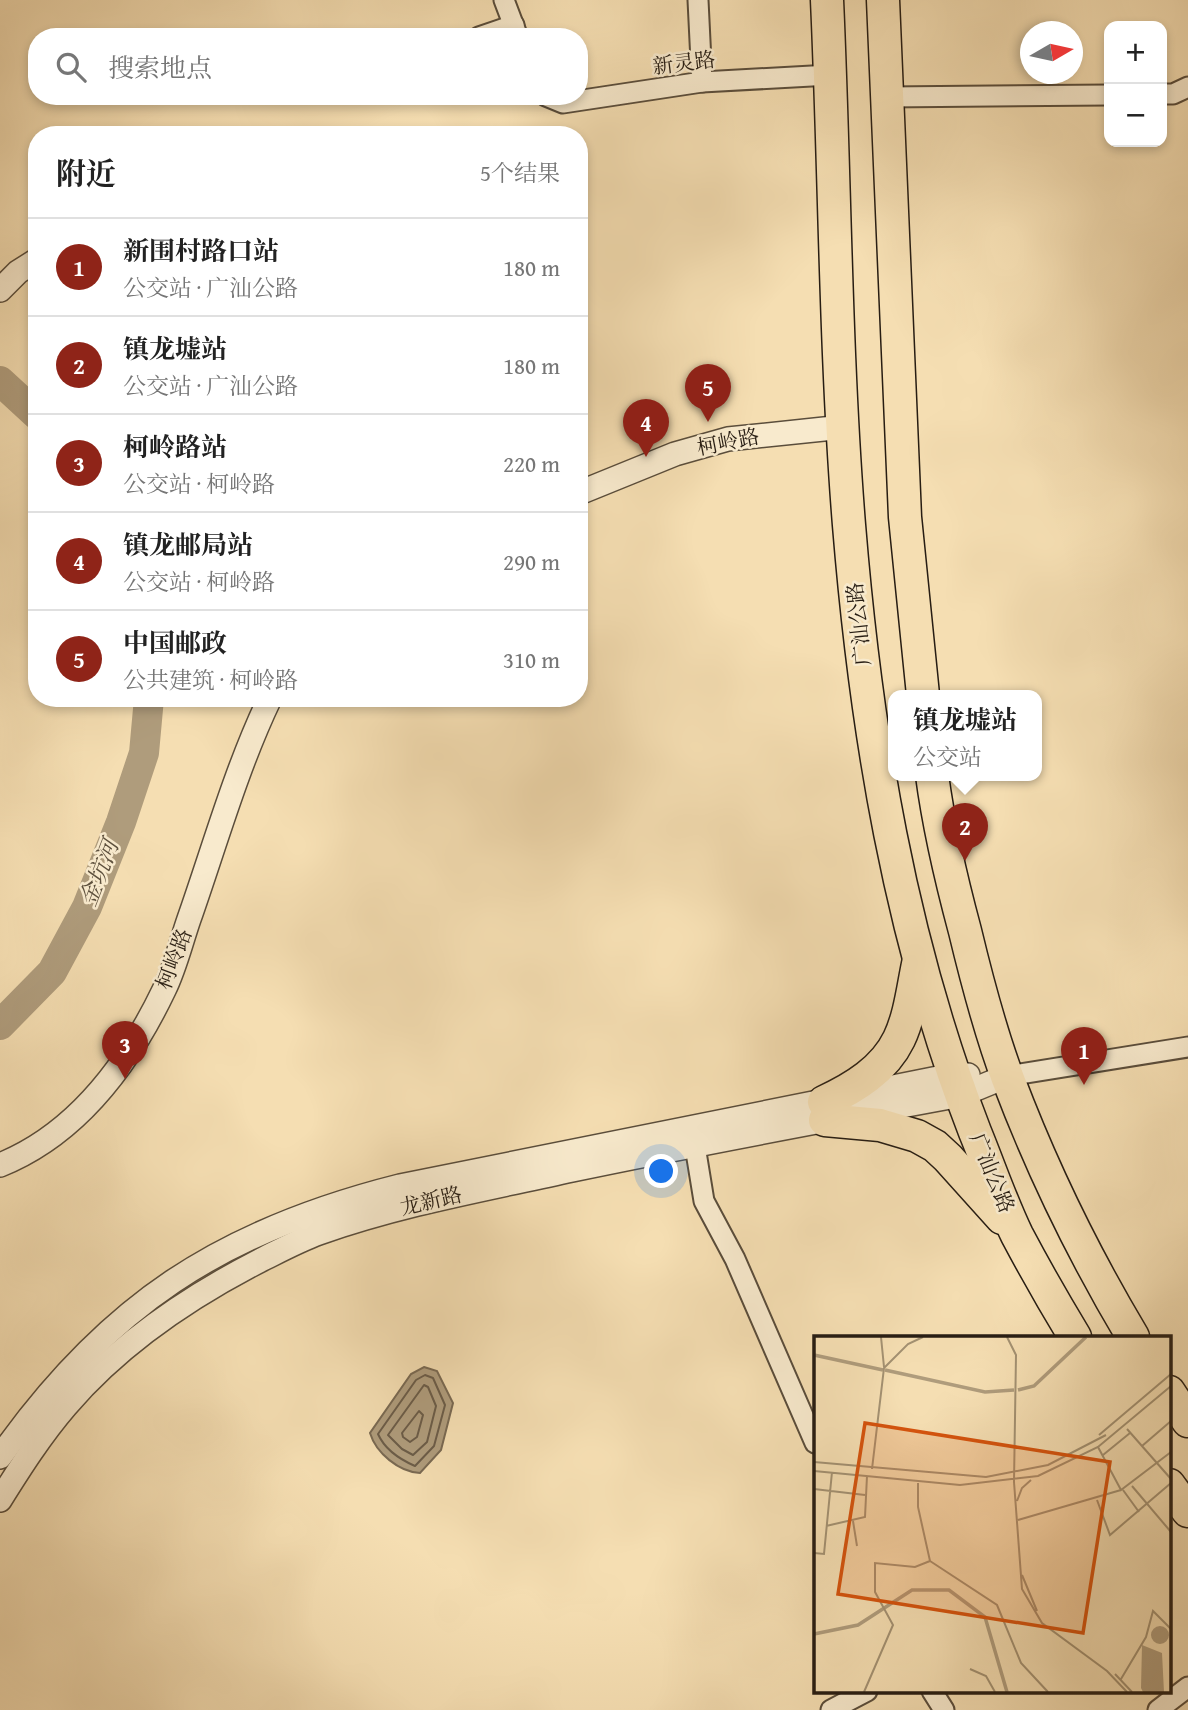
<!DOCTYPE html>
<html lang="zh">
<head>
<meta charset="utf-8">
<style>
	:root { --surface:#fff; --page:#f6f6f6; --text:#222; --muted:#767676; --line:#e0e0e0; --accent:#8f2418 }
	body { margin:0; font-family:"Gentium Book Plus","Noto Serif SC",serif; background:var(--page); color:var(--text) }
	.controls { position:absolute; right:21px; top:21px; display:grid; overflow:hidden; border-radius:14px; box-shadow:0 4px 10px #0003 }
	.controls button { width:63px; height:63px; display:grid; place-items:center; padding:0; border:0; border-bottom:2px solid var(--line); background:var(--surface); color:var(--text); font:35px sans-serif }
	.compass { position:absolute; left:1020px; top:21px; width:63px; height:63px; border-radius:50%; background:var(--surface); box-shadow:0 4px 10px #0003; rotate:81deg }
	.you { position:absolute; left:662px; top:1172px; width:24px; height:24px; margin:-18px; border:5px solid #fff; border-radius:50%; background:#1a73e8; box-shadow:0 0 0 10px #1a73e833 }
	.badge { display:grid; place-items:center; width:46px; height:46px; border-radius:50%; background:var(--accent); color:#fff; font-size:23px; font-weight:700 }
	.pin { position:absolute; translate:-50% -58px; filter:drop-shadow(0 2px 4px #0008) }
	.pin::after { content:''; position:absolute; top:37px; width:24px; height:21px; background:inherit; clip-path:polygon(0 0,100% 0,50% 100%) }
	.popup { position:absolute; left:888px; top:690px; width:154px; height:91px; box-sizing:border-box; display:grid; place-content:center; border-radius:14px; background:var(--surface); filter:drop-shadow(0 2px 5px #0005); font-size:23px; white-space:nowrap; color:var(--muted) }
	.popup b { font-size:26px; color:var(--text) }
	.popup::after { content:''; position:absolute; left:50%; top:100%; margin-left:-14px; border:14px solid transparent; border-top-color:var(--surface) }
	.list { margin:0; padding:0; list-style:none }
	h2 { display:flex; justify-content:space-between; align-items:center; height:91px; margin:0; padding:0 28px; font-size:30px }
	h2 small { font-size:23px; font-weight:400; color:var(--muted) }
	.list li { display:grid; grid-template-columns:46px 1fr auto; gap:21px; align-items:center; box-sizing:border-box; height:98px; padding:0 28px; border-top:2px solid var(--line) }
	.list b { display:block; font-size:26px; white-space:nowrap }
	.list p { margin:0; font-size:23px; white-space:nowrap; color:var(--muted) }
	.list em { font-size:23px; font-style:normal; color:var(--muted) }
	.icon { flex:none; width:38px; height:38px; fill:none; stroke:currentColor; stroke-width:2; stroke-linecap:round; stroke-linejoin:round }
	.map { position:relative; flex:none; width:1188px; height:1710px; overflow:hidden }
	.search { position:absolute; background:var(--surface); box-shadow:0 4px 10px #0003; left:28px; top:28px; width:560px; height:77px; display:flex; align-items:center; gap:18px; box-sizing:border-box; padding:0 24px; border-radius:28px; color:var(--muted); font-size:26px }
	.panel { position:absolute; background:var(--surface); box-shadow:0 4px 10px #0003; left:28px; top:126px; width:560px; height:581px; border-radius:28px }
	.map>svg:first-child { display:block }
	.water { fill:#af9c7c; stroke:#796952; stroke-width:2 }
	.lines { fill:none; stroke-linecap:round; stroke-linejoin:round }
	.shore { stroke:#6b5c48; stroke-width:2 }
	.river { stroke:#af9c7c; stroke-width:30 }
	.minor-casing { stroke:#5a4d3b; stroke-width:23 }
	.tertiary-casing { stroke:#5a4d3b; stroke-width:26 }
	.trunk-casing { stroke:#271d13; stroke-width:35 }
	.minor { stroke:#f8eacd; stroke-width:19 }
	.tertiary { stroke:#f8eacd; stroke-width:23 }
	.trunk { stroke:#f5deb2; stroke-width:32 }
	.labels { text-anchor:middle; stroke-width:5; stroke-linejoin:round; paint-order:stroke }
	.street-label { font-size:21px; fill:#271d13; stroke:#f8eacd }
	.water-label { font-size:23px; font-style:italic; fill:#5d503d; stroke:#f8eacd }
	.inset-river { fill:none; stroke:#af9c7c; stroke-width:3.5 }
	.inset-road { fill:none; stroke:#a39172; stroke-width:2 }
	.view { fill:#d5530d; fill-opacity:0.15; stroke:#d5530d; stroke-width:3.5 }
	.inset-edge { fill:none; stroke:#271d13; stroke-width:3.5 }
</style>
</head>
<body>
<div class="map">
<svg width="1188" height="1710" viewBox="0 0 1188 1710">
	<rect width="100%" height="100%" fill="#f5deb2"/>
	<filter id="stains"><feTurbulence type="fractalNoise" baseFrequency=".00286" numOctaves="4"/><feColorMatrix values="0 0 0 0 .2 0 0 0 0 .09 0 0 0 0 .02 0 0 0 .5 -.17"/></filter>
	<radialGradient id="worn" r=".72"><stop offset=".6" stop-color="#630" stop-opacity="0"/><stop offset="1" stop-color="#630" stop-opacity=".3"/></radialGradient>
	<!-- water -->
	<path class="water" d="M424,1367L437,1371L453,1403L441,1450L420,1473C399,1472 376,1453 370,1433L411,1374Z"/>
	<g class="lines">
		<!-- shore -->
		<g class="shore">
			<path d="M425,1375L433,1378L445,1405L434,1446L415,1466C399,1459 385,1450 378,1434L416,1380Z"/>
			<path d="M424,1385L428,1387L436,1406L427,1442L413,1455L402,1449L388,1435Z"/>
			<path d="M419,1411L423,1415L417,1437L410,1442L403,1437L402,1433Z"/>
		</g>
		<!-- river -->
		<g class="river">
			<path d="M0,381L37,415"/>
			<path d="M0,1025L52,972L87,907L121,822L144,753L149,698"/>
		</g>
		<defs>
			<g id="minor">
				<path d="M504,0L518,37"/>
				<path d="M698,0L702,82"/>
				<path d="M479,37L514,25"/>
				<path d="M1162,94H1173L1188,87"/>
				<path d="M546,96L563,103L702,82L830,75"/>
				<path d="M887,97L1109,95"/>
				<path d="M1007,1076L1188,1047"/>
				<path d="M695,1146L704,1201L735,1259L815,1443"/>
				<path d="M932,1691L944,1710"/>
				<path d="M831,1710L867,1691"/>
				<path d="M1158,1710L1188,1687"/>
			</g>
			<g id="tertiary">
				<path d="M0,290L18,272L37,260"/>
				<path d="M579,493L675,454L728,439L843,427"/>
				<path d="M0,1165C77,1134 129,1063 164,990C175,968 181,942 189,919C215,845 236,769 270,698"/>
				<path d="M0,1457C107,1305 221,1231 400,1186L953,1075H968"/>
				<path d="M0,1500C20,1468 41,1435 66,1406C119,1344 192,1295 265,1258C283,1249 300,1240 319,1233C401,1204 487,1189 572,1170C701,1143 831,1119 961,1095L1007,1076"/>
			</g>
			<g id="trunk">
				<path d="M827,0C835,175 835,351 849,525C866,733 900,938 975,1132C989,1166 1001,1202 1017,1235C1035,1269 1055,1304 1075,1337"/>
				<path d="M883,0L905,517L923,695"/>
				<path d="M932,775C939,828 951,879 965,931C977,981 990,1031 1008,1079C1042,1169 1084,1255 1133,1337"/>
				<path d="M824,1102C854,1088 884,1070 899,1039C910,1016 913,988 918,964"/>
				<path d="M825,1120L880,1125L917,1136L935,1146L948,1158L1002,1218"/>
				<path d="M1169,1392L1188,1421"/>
				<path d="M1169,1485L1188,1511"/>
			</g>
		</defs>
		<!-- minor casing -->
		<use href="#minor" class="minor-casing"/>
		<!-- tertiary casing -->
		<use href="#tertiary" class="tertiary-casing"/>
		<!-- trunk casing -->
		<use href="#trunk" class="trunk-casing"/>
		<!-- minor -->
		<use href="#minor" class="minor"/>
		<!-- tertiary -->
		<use href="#tertiary" class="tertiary"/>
		<!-- trunk -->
		<use href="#trunk" class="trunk"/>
	</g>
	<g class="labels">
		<!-- street labels -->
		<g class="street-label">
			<text transform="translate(684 63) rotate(-7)" y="7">新灵路</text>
			<text transform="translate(728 442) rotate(-11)" y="7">柯岭路</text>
			<text transform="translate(859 624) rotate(-96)" y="7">广汕公路</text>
			<text transform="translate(174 959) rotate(-69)" y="7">柯岭路</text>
			<text transform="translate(992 1173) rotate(68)" y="7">广汕公路</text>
			<text transform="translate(431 1201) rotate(-13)" y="7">龙新路</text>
		</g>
		<!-- water labels -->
		<g class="water-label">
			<text transform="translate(99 873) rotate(-69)" y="8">金坑河</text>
		</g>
	</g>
	<!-- overview -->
	<g transform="translate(814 1336)">
		<rect width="357" height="357" fill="#f5deb2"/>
		<path d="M337 299a9 9 0 1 1 18 0a9 9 0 1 1-18 0ZM328,309L348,317L350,356H329L327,352Z" fill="#af9c7c"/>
		<path class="inset-river" d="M0,19L69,34M71,34L171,56L200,54M204,54L220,50L272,1M0,298L44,289L98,254H135L171,281L193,356"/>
		<path class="inset-road" d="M67,1L70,31M193,1L202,19L200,146L208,253L228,287L293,335L313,356M313,93L357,143M285,99L357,38M328,110L357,85M284,111L307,154L357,116M289,119L316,97M0,126L172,141L234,129L292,99M58,133L70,32L94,8L109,1M0,135L146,149L224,140L284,111L357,50M104,147V171L116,225L183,269L207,327L234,356M318,150L357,196M0,153L51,159M309,154L325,176M283,164L296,199L357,147M203,165L208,152L217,144M204,184L307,154M39,185L43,210M12,190L51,181L53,140M0,217L10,218L18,136M208,239L223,275M156,333L172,340L181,356M301,338L318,356M307,343L332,301L339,275L357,293M50,356L79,289L61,256V227L101,231L116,225"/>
		<path class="view" d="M51,87L296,126L269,297L24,258Z"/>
		<rect width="357" height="357" class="inset-edge"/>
	</g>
	<rect width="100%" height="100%" filter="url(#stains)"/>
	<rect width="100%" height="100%" fill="url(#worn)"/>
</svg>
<div class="controls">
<button>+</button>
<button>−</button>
</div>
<svg class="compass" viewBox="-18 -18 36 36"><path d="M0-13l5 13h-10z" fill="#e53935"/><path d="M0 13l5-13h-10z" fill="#767676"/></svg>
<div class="you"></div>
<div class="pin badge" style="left:1084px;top:1085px">1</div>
<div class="pin badge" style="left:965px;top:861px">2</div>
<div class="popup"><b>镇龙墟站</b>公交站</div>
<div class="pin badge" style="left:125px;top:1079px">3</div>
<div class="pin badge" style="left:646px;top:457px">4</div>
<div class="pin badge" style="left:708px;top:422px">5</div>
<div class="search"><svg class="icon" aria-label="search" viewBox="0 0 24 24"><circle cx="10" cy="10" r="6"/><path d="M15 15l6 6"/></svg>搜索地点</div>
<section class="panel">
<h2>附近<small>5个结果</small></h2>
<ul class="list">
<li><span class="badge">1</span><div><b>新围村路口站</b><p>公交站 · 广汕公路</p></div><em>180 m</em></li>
<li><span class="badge">2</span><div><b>镇龙墟站</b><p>公交站 · 广汕公路</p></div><em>180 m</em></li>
<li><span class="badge">3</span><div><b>柯岭路站</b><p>公交站 · 柯岭路</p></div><em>220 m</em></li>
<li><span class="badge">4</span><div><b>镇龙邮局站</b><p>公交站 · 柯岭路</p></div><em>290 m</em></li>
<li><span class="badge">5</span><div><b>中国邮政</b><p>公共建筑 · 柯岭路</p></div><em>310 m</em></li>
</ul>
</section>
</div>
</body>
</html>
